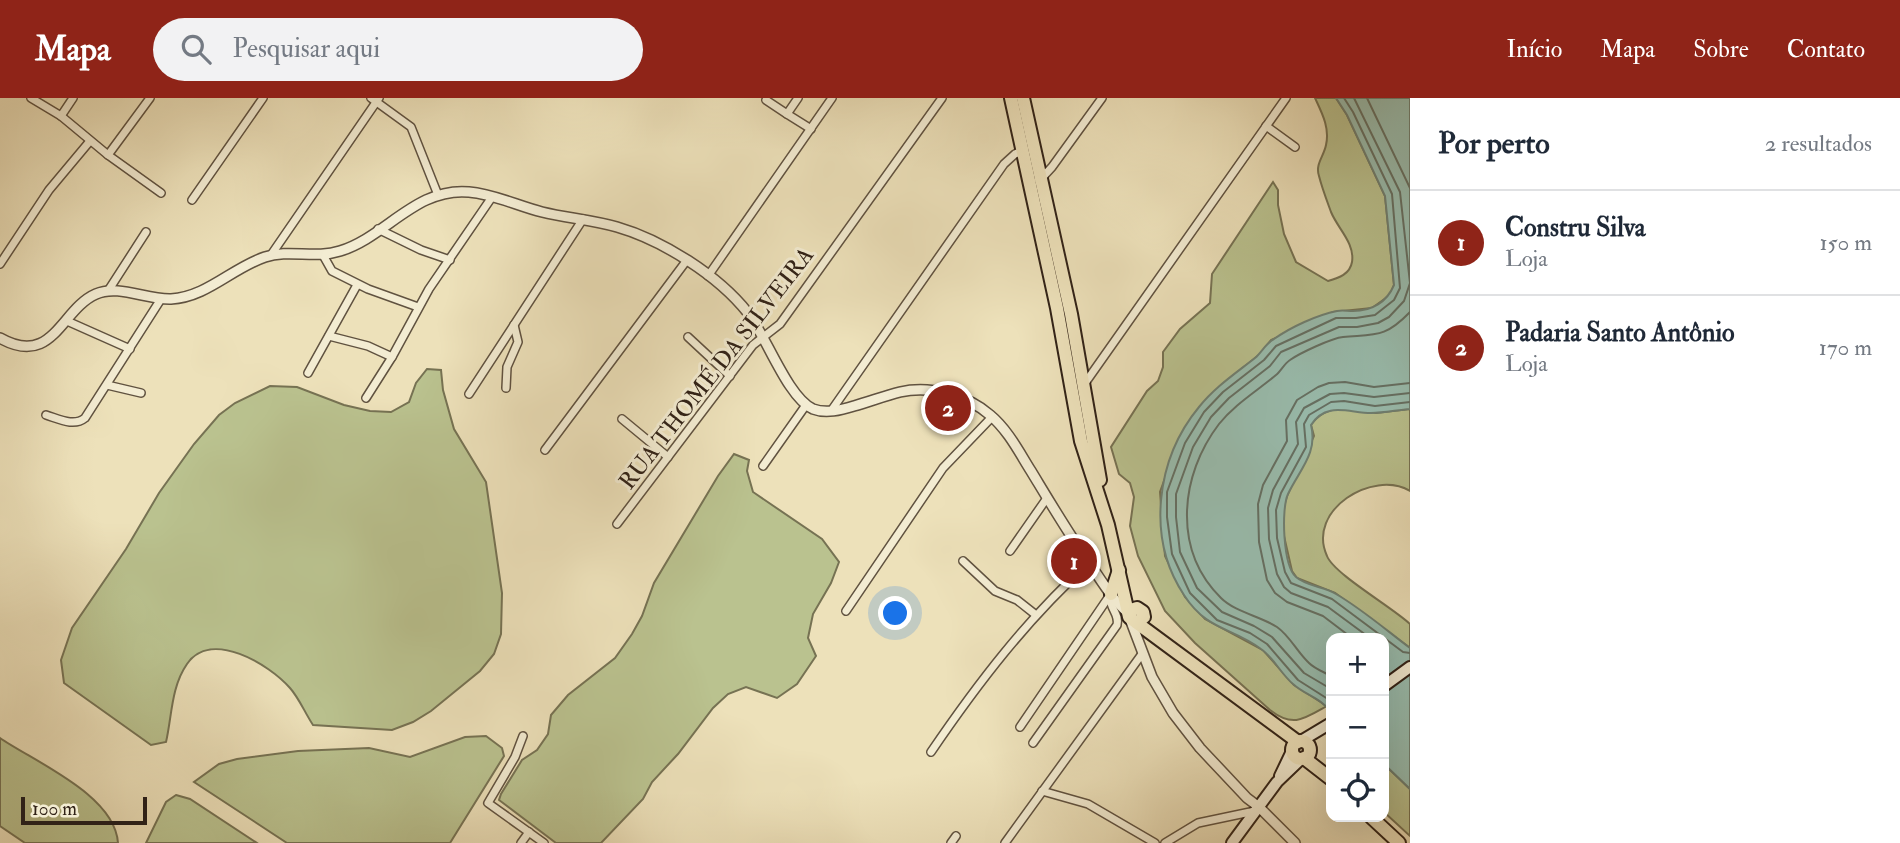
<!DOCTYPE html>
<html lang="pt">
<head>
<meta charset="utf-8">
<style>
	:root { --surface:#fff; --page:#f2f2f3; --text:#1f2937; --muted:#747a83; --line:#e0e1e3; --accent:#8f2418 }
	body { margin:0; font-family:"IM FELL Double Pica",serif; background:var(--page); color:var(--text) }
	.controls { position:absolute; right:21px; bottom:21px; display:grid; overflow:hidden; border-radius:14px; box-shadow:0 7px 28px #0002 }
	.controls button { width:63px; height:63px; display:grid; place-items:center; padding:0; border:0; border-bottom:2px solid var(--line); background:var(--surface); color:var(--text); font:35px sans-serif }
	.scale { position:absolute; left:21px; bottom:18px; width:126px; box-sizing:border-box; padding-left:7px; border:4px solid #312217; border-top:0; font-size:19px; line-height:24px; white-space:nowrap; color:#312217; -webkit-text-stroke:5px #f3ecd2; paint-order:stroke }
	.you { position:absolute; left:896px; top:516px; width:24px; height:24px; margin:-18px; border:5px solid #fff; border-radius:50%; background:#1a73e8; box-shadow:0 0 0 10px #1a73e833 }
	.badge { display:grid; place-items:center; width:46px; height:46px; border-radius:50%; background:var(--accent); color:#fff; font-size:23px; font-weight:700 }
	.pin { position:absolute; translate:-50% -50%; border:4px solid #fff; box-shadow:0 2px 7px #0006 }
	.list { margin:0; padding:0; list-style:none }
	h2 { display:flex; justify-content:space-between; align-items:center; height:91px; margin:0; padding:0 28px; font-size:30px }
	h2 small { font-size:23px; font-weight:400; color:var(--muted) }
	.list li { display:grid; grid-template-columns:46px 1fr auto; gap:21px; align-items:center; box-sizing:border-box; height:105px; padding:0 28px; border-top:2px solid var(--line) }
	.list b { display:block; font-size:26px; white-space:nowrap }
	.list p { margin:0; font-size:23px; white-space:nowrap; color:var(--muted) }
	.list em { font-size:23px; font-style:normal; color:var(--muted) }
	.icon { flex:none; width:38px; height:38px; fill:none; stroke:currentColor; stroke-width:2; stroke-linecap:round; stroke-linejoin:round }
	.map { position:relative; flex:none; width:1410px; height:745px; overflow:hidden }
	header { display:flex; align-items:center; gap:42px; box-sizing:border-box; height:98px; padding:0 35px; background:var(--accent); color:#fff }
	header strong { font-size:33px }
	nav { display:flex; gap:38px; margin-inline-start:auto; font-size:24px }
	.search { width:490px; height:63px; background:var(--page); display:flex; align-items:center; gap:18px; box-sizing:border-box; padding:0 24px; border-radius:38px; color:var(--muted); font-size:26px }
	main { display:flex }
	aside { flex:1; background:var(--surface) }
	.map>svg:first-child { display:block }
	.green { fill:#bac28f; stroke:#767253; stroke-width:2 }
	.water { fill:#99beb0; stroke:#6f8073; stroke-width:2 }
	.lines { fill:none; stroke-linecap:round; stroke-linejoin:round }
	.shore { stroke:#657064; stroke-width:2 }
	.minor-casing { stroke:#605240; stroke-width:10 }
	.tertiary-casing { stroke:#605240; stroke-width:12 }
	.secondary-casing { stroke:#312217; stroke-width:14 }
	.primary-casing { stroke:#312217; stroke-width:16 }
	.minor { stroke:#f3ecd2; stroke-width:7 }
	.tertiary { stroke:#f3ecd2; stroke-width:9 }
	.secondary { stroke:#f3ecd2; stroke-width:10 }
	.primary { stroke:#ede1ba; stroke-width:12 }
	.labels { text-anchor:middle; stroke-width:6; stroke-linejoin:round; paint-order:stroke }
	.street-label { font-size:23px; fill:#312217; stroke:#f3ecd2 }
</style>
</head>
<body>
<header>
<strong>Mapa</strong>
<div class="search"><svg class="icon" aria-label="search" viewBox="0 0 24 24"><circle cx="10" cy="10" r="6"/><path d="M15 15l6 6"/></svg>Pesquisar aqui</div>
<nav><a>Início</a><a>Mapa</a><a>Sobre</a><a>Contato</a></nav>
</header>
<main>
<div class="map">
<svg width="1410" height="745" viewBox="0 0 1410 745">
	<rect width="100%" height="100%" fill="#ede1ba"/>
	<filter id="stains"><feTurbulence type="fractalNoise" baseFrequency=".00286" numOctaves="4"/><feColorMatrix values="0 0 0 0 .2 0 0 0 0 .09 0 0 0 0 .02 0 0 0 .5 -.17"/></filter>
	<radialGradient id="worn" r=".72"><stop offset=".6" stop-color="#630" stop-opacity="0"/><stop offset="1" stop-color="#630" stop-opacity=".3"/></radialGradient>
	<!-- green -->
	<g class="green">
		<path d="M1315,0H1336L1347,17L1385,98L1394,187L1390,197L1372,210L1333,214L1271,242L1260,256L1219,289L1179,342L1160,394L1165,458L1185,499L1205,521L1263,552L1294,587L1327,608C1304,621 1293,630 1270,612L1195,545L1165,513L1138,458L1130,428L1134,399L1130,385L1119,376L1111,349L1147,293L1158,283L1163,269V254L1180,231L1210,205L1212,176L1273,84L1278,92V107L1284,136L1296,164L1328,183C1339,180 1350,176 1352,164C1355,145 1338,131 1331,114C1327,103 1322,90 1319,78C1315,66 1324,58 1326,47C1330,30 1322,15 1315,0Z"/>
		<path d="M427,271L441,272L443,292L454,331L486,384L502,495L501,536L494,556L480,573L431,613L413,624L392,632L313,627C305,615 299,600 290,590C269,566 211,531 187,566C171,589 172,618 166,644L151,647L64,585L61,562L72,530L126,451L159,395L194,346L219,317L235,305L270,288L297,289L344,307L370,313L391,314L409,304L416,285Z"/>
		<path d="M1343,310L1376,315L1410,311V393C1373,371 1306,412 1327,458C1334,476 1392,509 1410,526V550L1335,495L1297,480L1292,473L1284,438L1283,412L1287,398L1314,338L1311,327C1318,316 1331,311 1343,310Z"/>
		<path d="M734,356L749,362L747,373L753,394L822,441L839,464L831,485L813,516L808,540L816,558L797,586L777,600L746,589L728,596L713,610L678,656L652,684L643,701L601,745H556L499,702L501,696L522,662L537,652L548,636L551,617L568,597L615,560L632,536L642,518L654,485L718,378Z"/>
		<path d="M486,638L502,650L504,658L450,745H287L194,684L219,666L237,661L298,653L369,650L410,659L465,639Z"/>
		<path d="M0,640C35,664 115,697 118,745H25L0,728Z"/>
		<path d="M1384,666L1410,691V738L1384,714Z"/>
		<path d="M176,697L190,701L257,745H146L166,704Z"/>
	</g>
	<!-- water -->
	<path class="water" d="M1336,0H1410V311C1397,312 1384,315 1371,315C1349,315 1326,303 1311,327C1318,355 1300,371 1288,396C1281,411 1283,468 1296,479C1306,488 1325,489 1336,496C1362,511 1386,532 1410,550V691L1384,666V540H1331V614C1321,600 1305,597 1293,586C1281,576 1274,560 1261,551C1232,529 1207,533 1184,497C1146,440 1156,361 1199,309C1215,289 1236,275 1255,260C1262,254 1266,245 1274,241C1291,229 1317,217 1337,213C1342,212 1347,213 1353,213C1372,213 1387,204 1394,187L1385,98L1347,17Z"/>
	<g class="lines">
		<!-- shore -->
		<g class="shore">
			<path d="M1367,0L1410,90"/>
			<path d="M1410,304L1375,308L1344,303L1331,304L1309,317L1304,326L1306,349L1281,395L1276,412L1277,440L1285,474L1291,485L1332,501L1403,554L1410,555"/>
			<path d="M1352,540L1323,518L1287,504L1275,495L1267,482L1259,444L1258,406L1263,387L1287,343L1286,322L1297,302L1318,289L1329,285L1345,284L1374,289L1410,285"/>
			<path d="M1370,540L1328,509L1291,495L1284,489L1277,476L1269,441L1268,410L1273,392L1298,346L1296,324L1304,310L1330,296L1344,295L1374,299L1410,295"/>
			<path d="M1331,578C1324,574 1315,571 1309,565C1297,554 1290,538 1277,529C1260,518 1235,514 1221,500C1172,452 1180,377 1219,326C1235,306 1257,293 1276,277C1281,273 1284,266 1290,262C1300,255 1332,240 1343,239C1376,236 1385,240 1410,214"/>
			<path d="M1331,591L1304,575L1272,539L1254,528L1222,514L1197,490L1180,454L1176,419V396L1193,349L1211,319L1229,300L1270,268L1281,254L1339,229H1357L1378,225L1389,219L1404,203L1410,185L1400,94L1354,0"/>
			<path d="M1331,603L1298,582L1267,546L1250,535L1217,522L1190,495L1172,456L1167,419V394L1185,345L1204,314L1223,294L1264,262L1276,248L1336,220H1356L1375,217L1394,202L1400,190L1392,96L1353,14L1344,0"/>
		</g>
		<defs>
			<g id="minor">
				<path d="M31,0L61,18L108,57L161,95"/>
				<path d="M371,0L411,29L438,97"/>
				<path d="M798,0L787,16L811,31"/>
				<path d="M766,2L787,16"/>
				<path d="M61,18L73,0"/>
				<path d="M1266,28L1295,49"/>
				<path d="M108,57L150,0"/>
				<path d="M1039,83L1052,69L1102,0"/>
				<path d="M192,102L263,0"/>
				<path d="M378,131L421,152L450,162"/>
				<path d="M271,157L379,0"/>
				<path d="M323,157L332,173L368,191L418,209"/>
				<path d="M0,166L49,92L90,43"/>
				<path d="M708,178L832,0"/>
				<path d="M108,193L146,134"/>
				<path d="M67,223L130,251"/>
				<path d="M329,238L368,248L392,259"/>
				<path d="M688,239L730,278"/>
				<path d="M308,275L357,187"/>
				<path d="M107,287L141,295"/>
				<path d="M1083,288L1286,0"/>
				<path d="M506,290L507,269L518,244L514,227"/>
				<path d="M469,296L583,121"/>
				<path d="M366,300L392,259L429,191L492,99"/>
				<path d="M831,313L1004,66L1015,56L1024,52"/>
				<path d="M46,317C59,321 74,329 85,320L161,201"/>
				<path d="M622,321L668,359"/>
				<path d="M545,352L687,162"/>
				<path d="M763,368L806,307"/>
				<path d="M617,426L753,247L780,226L942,0"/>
				<path d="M1010,453L1047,400"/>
				<path d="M963,463L995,493L1017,502L1036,517"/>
				<path d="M846,513L943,370L992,319"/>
				<path d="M1020,629L1110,497"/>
				<path d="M523,638L515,659L488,705L544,745"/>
				<path d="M1033,645L1117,527C1120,515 1108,511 1111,496"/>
				<path d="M931,654C978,585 1027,521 1089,465"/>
				<path d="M1042,693L1088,706L1155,745"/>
				<path d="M521,745L529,734"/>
				<path d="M951,745L956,738"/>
				<path d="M1005,745L1142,556"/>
				<path d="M1165,745L1198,725L1255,713"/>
			</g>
			<g id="tertiary">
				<path d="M0,240C53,270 61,211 96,196C118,186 147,202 171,201C207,199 232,170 265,159C289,151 315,161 340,153C386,139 416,89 469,94C494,96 518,108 542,114C567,120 592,122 617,129C662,142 718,177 748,215C766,238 788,300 813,311C826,316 841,312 854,308C869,304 884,298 900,294C930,287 967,297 990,317C1008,332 1019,354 1031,373C1051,406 1071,440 1094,472C1104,487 1114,503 1128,515"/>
				<path d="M1130,521L1152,579L1173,615L1200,650L1247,700L1259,709L1295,745"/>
			</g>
			<g id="secondary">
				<path d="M1384,588L1410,569"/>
				<path d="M1301,643L1331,625"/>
				<path d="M1280,678L1292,653"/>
				<path d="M1232,745L1277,684L1302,660"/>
			</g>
			<g id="primary">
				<path d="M1011,0L1057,210L1081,343L1108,427L1129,519L1137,525L1144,519L1143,514L1137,510L1131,512L1129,516"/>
				<path d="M1023,0L1071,216L1100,382"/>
				<path d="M1111,496L1119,472"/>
				<path d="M1137,525L1298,644"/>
				<circle cx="1301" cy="652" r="9"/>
				<path d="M1304,660L1331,681"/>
				<path d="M1371,719L1399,745"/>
			</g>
		</defs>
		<!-- minor casing -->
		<use href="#minor" class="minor-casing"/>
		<!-- tertiary casing -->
		<use href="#tertiary" class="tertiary-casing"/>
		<!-- secondary casing -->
		<use href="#secondary" class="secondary-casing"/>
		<!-- primary casing -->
		<use href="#primary" class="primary-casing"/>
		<!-- minor -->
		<use href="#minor" class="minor"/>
		<!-- tertiary -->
		<use href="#tertiary" class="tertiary"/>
		<!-- secondary -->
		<use href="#secondary" class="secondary"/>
		<!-- primary -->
		<use href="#primary" class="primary"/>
	</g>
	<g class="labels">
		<!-- street labels -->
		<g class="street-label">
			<text transform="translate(716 270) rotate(-52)" y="8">RUA THOMÉ DA SILVEIRA</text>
		</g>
	</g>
	<rect width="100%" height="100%" filter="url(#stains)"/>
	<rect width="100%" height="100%" fill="url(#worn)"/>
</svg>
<div class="controls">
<button>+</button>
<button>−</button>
<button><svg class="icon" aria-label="locate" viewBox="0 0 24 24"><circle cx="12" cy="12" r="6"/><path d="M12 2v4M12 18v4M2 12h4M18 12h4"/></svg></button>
</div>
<div class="scale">100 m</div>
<div class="you"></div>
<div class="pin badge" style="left:1074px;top:463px">1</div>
<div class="pin badge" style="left:948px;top:310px">2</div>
</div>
<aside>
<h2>Por perto<small>2 resultados</small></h2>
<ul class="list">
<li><span class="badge">1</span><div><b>Constru Silva</b><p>Loja</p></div><em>150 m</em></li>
<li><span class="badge">2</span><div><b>Padaria Santo Antônio</b><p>Loja</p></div><em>170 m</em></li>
</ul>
</aside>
</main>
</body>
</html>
